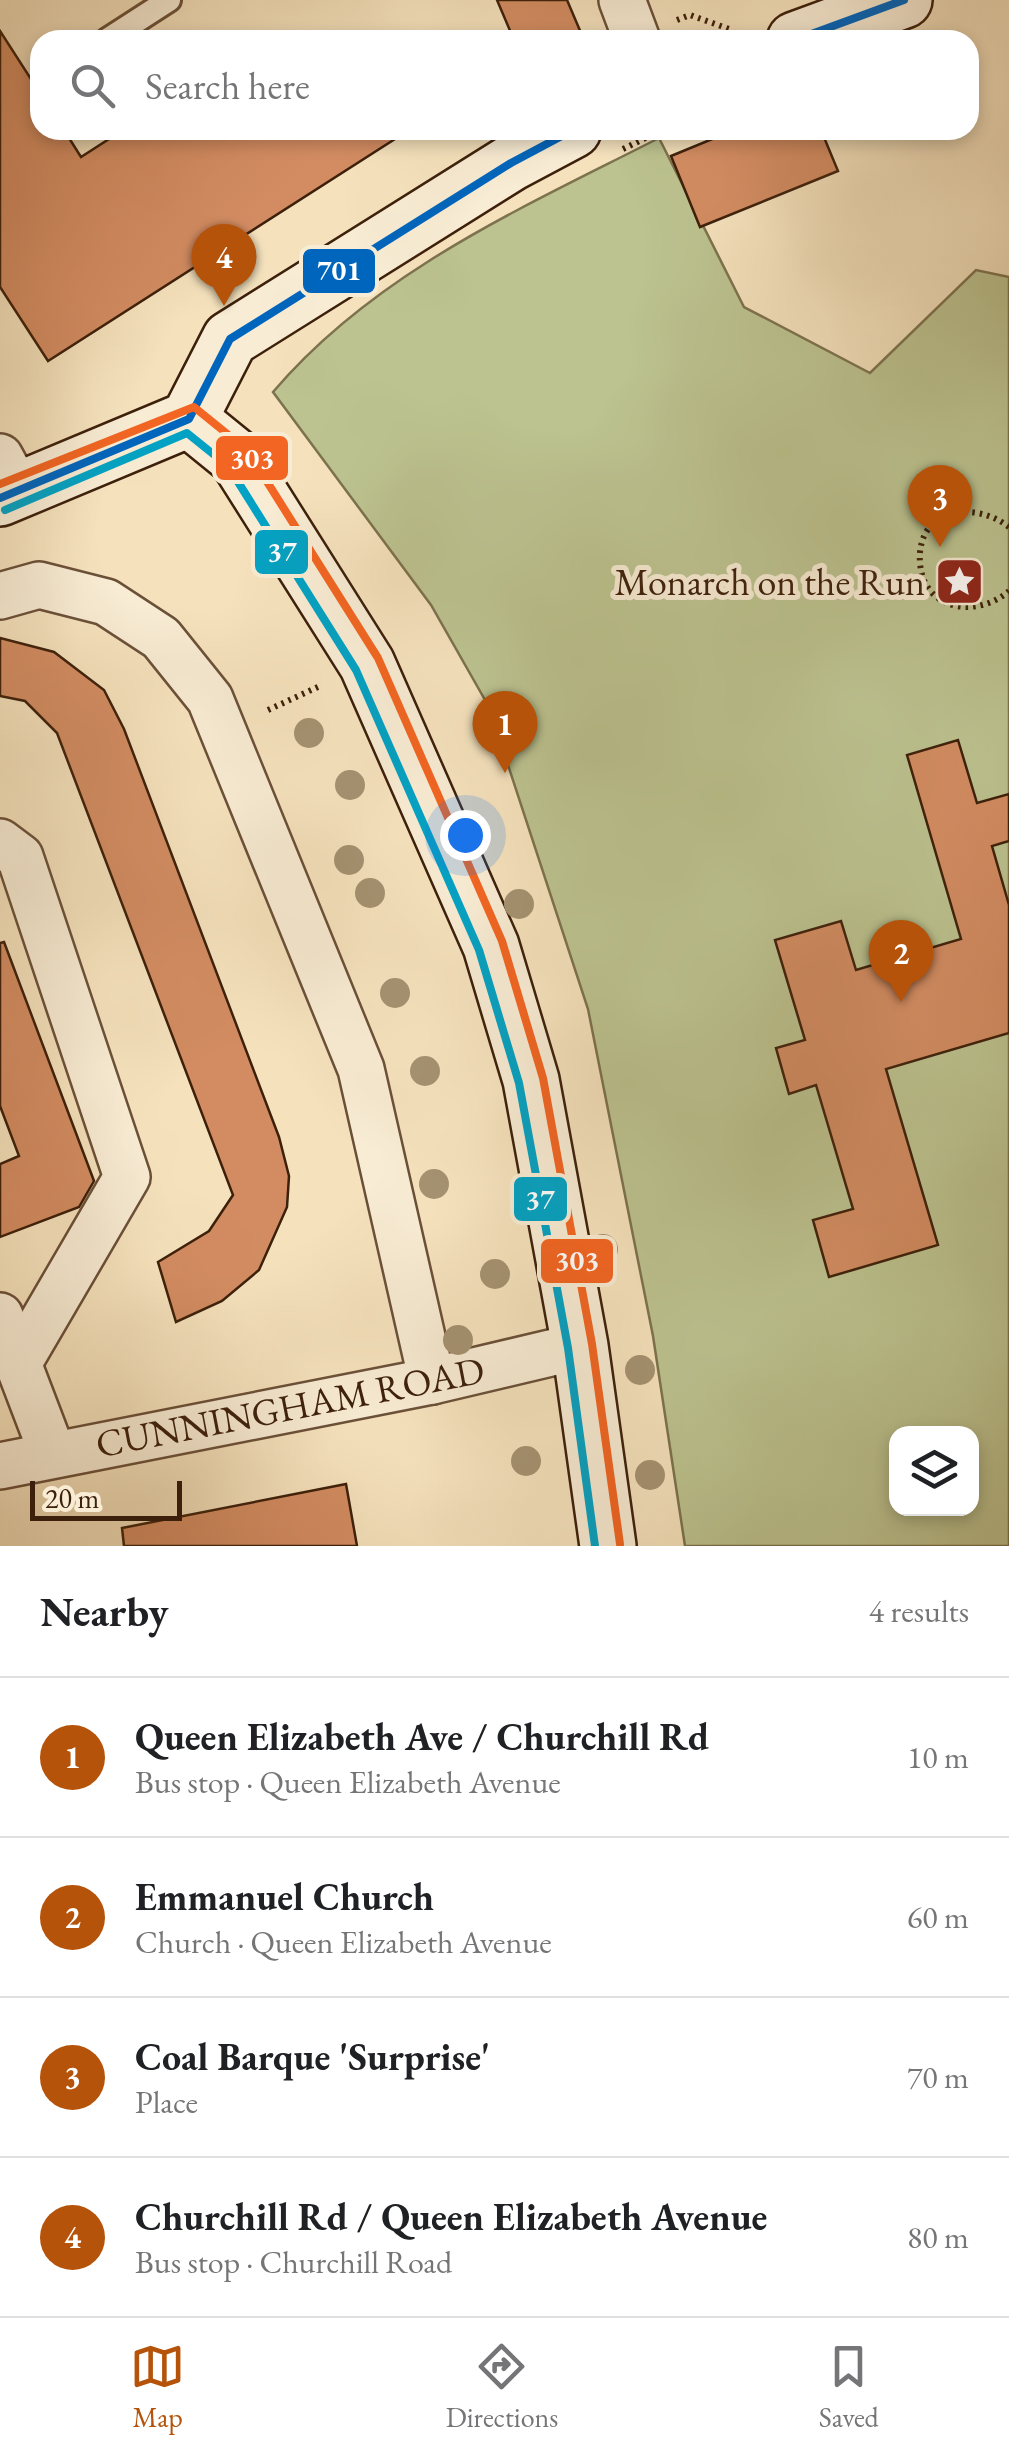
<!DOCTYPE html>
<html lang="en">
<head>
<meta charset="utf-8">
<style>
	:root { --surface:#fff; --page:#f2f2f2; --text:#202124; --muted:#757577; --line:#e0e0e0; --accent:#b45309 }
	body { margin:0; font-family:"EB Garamond",serif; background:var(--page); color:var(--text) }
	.controls { position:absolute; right:30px; bottom:30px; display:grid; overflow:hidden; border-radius:20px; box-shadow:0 5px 15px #0003 }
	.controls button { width:90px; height:90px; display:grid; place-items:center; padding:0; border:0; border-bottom:2px solid var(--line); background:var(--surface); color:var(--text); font:50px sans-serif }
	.scale { position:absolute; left:30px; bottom:25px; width:152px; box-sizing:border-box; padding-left:10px; border:5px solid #3d200b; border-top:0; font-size:28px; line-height:35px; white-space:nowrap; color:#3d200b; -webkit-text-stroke:8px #f8ecd4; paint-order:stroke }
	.you { position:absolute; left:465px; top:835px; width:35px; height:35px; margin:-25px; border:8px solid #fff; border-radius:50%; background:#1a73e8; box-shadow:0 0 0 15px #1a73e833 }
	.badge { display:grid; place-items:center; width:65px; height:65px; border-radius:50%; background:var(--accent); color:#fff; font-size:32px; font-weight:700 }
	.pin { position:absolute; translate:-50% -82px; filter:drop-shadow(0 2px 5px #0008) }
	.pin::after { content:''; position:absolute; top:52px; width:35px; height:30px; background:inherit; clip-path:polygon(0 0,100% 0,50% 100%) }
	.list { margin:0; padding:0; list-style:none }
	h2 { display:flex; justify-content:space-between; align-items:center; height:130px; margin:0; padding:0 40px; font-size:42px }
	h2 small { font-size:32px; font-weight:400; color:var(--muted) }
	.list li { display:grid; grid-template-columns:65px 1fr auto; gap:30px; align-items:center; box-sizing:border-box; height:160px; padding:0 40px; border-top:2px solid var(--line) }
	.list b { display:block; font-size:38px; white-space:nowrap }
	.list p { margin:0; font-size:32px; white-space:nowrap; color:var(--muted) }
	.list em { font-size:32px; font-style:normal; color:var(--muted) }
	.icon { flex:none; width:55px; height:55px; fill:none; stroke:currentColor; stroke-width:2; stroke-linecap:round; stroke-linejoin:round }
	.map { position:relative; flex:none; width:1009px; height:1546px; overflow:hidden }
	.search { position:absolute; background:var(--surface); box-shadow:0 5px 15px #0003; left:30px; right:30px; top:30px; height:110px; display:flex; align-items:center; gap:25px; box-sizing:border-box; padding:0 35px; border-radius:30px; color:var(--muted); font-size:38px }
	.sheet { height:770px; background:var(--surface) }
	nav { display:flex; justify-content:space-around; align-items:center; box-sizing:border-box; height:140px; border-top:2px solid var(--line); background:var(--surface); font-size:28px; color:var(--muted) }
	nav a { display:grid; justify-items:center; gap:5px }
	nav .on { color:var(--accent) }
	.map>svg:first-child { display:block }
	.green { fill:#bcc390; stroke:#7c724e; stroke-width:2.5; fill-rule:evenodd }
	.building { fill:#d38c62; stroke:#3d200b; stroke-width:2.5 }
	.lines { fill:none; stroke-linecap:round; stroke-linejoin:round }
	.lane-casing { stroke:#6b5038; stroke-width:28 }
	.street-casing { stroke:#6b5038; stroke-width:50 }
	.secondary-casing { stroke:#3d200b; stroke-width:60 }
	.path { stroke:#3d200b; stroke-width:6; stroke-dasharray:2.5 5; stroke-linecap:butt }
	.lane { stroke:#f8ecd4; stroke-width:22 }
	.street { stroke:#f8ecd4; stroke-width:45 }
	.secondary { stroke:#f8ecd4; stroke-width:55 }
	.bus-1-casing { stroke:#f8ecd4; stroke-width:15 }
	.bus-2-casing { stroke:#f8ecd4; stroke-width:15 }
	.bus-3-casing { stroke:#f8ecd4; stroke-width:15 }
	.bus-1 { stroke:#0065bd; stroke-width:8 }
	.bus-2 { stroke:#03a2c4; stroke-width:8 }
	.bus-3 { stroke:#f26522; stroke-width:8 }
	.tree { fill:#a59271 }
	.labels { text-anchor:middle; stroke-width:10; stroke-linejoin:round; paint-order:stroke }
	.poi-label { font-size:38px; fill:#3d200b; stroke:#f8ecd4; text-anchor:end }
	.street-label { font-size:38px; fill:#3d200b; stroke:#f8ecd4 }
	.line-badge { stroke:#f8ecd4; stroke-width:4 }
	.badge-label { font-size:28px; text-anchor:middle; font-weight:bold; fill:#fff }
</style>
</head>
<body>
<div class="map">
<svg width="1009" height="1546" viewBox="0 0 1009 1546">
	<rect width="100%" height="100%" fill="#f5e2bd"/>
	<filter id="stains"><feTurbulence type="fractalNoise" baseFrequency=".002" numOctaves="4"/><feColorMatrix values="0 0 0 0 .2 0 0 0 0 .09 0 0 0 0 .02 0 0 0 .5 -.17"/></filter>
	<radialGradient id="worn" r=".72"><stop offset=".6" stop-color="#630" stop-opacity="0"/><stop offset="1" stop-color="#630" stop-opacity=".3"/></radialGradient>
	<!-- green -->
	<path class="green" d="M659,138L744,307L870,373L976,270L1009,277V1546H685L653,1336L588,1009L489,707L431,605L273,392C375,272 522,208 659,138ZM896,1434H972V1508H896Z"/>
	<!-- building -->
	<g class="building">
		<path d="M497,0H567L584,40H514Z"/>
		<path d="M0,31L40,93V130H64L81,157L123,130H409L48,361L0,287Z"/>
		<path d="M734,130H821L838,171L700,227L671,156Z"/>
		<path d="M0,638L54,652L104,690L124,729L279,1137L289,1176L287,1207L259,1270L222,1301L176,1322L158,1262L209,1231L233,1195L57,733L25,701L0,696Z"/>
		<path d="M958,740L977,803L1009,794V841L992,846L1009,905V1033L886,1069L938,1245L829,1277L813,1220L853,1209L816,1085L789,1094L776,1048L805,1040L775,940L841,921L856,970L961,939L907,755Z"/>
		<path d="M4,942L94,1181L79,1207L0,1237V1164L19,1156L0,1106V943Z"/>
		<path d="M346,1484L357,1546H124L122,1528Z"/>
	</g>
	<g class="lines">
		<defs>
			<path id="lane" d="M107,40L169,0"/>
			<g id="street">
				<path d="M622,0L637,40"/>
				<path d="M0,457L17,488"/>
				<path d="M0,596L39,585L106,602L161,638L210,699L361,1069L432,1381"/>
				<path d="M0,842L20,857L127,1177L18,1364"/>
				<path d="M0,1316L53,1455"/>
				<path d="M0,1466L432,1381L580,1346"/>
			</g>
			<g id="secondary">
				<path d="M795,40L904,0"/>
				<path d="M189,419L237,458L367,664L491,946L531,1080L580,1346L608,1546"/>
				<path d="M0,498L189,419L230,339L511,163L573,130"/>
			</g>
		</defs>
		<!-- lane casing -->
		<use href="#lane" class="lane-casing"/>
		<!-- street casing -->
		<use href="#street" class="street-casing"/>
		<!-- secondary casing -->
		<use href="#secondary" class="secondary-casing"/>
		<!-- path -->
		<g class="path">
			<path d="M677,20L690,15L732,30L738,40"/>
			<path d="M623,149L662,130"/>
			<path d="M1009,527C974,500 916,508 920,563C924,612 978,618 1009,591"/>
			<path d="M268,710L320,686"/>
		</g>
		<!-- lane -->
		<use href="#lane" class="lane"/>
		<!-- street -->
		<use href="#street" class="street"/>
		<!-- secondary -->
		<use href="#secondary" class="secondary"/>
		<defs>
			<g id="bus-1">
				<path d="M795,40L904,0"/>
				<path d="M0,498L189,419L230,339L511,163L573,130"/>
			</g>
			<path id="bus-2" d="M5,510L187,433L228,466L356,670L479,950L519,1083L568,1348L595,1546"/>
			<path id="bus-3" d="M0,484L194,407L247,450L378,658L502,941L543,1078L592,1344L620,1544"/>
		</defs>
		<!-- bus-1 casing -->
		<use href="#bus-1" class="bus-1-casing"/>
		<!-- bus-2 casing -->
		<use href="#bus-2" class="bus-2-casing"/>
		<!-- bus-3 casing -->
		<use href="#bus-3" class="bus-3-casing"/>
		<!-- bus-1 -->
		<use href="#bus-1" class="bus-1"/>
		<!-- bus-2 -->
		<use href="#bus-2" class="bus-2"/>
		<!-- bus-3 -->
		<use href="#bus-3" class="bus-3"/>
	</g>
	<!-- trees -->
	<g class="tree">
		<circle cx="309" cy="733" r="15"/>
		<circle cx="350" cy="785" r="15"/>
		<circle cx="349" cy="860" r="15"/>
		<circle cx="370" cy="893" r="15"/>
		<circle cx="519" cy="904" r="15"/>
		<circle cx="395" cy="993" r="15"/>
		<circle cx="425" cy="1071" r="15"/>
		<circle cx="434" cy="1184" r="15"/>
		<circle cx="603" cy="1249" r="15"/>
		<circle cx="495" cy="1274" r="15"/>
		<circle cx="458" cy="1340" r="15"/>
		<circle cx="640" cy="1370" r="15"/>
		<circle cx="526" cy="1461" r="15"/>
		<circle cx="650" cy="1475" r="15"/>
	</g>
	<!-- icons -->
	<defs>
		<symbol id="sight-square" viewBox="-11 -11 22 22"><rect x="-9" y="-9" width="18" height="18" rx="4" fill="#8f2418" stroke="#f8ecd4"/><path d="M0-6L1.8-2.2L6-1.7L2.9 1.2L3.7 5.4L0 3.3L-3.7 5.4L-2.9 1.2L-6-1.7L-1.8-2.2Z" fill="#fff"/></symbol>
	</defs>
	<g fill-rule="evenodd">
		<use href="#sight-square" x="932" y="554" width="55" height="55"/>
	</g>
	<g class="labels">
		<!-- poi labels -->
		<g class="poi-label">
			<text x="925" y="595">Monarch on the Run</text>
		</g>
		<!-- street labels -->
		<g class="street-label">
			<text transform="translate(290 1407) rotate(-11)" y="13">CUNNINGHAM ROAD</text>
		</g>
	</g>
	<g class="line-badge">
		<rect x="301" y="247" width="76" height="48" rx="10" fill="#0065bd"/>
		<rect x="214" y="434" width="76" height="48" rx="10" fill="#f26522"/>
		<rect x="253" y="528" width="57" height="48" rx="10" fill="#03a2c4"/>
		<rect x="512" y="1175" width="57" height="48" rx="10" fill="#03a2c4"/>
		<rect x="539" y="1237" width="76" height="48" rx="10" fill="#f26522"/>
	</g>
	<g class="badge-label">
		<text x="339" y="280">701</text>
		<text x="252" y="468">303</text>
		<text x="282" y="561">37</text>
		<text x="540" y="1209">37</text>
		<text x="577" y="1270">303</text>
	</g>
	<rect width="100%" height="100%" filter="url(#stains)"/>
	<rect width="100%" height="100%" fill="url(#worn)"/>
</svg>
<div class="controls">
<button><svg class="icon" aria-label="layers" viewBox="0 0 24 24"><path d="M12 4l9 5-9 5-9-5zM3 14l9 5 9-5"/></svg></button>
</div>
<div class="scale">20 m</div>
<div class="you"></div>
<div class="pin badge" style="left:505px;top:773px">1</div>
<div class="pin badge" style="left:901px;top:1002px">2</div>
<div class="pin badge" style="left:940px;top:547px">3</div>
<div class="pin badge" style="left:224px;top:306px">4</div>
<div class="search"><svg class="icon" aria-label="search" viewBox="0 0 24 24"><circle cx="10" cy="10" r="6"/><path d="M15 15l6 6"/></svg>Search here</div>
</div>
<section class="sheet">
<h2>Nearby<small>4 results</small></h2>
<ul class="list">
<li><span class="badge">1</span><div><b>Queen Elizabeth Ave / Churchill Rd</b><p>Bus stop · Queen Elizabeth Avenue</p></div><em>10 m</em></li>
<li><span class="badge">2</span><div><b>Emmanuel Church</b><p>Church · Queen Elizabeth Avenue</p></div><em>60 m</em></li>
<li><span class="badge">3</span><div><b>Coal Barque 'Surprise'</b><p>Place</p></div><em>70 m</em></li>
<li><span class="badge">4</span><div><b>Churchill Rd / Queen Elizabeth Avenue</b><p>Bus stop · Churchill Road</p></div><em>80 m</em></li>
</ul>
</section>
<nav>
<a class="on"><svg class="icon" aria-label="map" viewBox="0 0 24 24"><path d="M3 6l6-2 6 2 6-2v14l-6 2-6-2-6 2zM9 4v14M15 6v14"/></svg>Map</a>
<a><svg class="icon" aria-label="directions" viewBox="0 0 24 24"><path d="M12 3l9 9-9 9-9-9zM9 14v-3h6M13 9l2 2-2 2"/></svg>Directions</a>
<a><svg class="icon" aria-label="saved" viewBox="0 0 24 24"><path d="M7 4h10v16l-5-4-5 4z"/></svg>Saved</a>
</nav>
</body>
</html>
